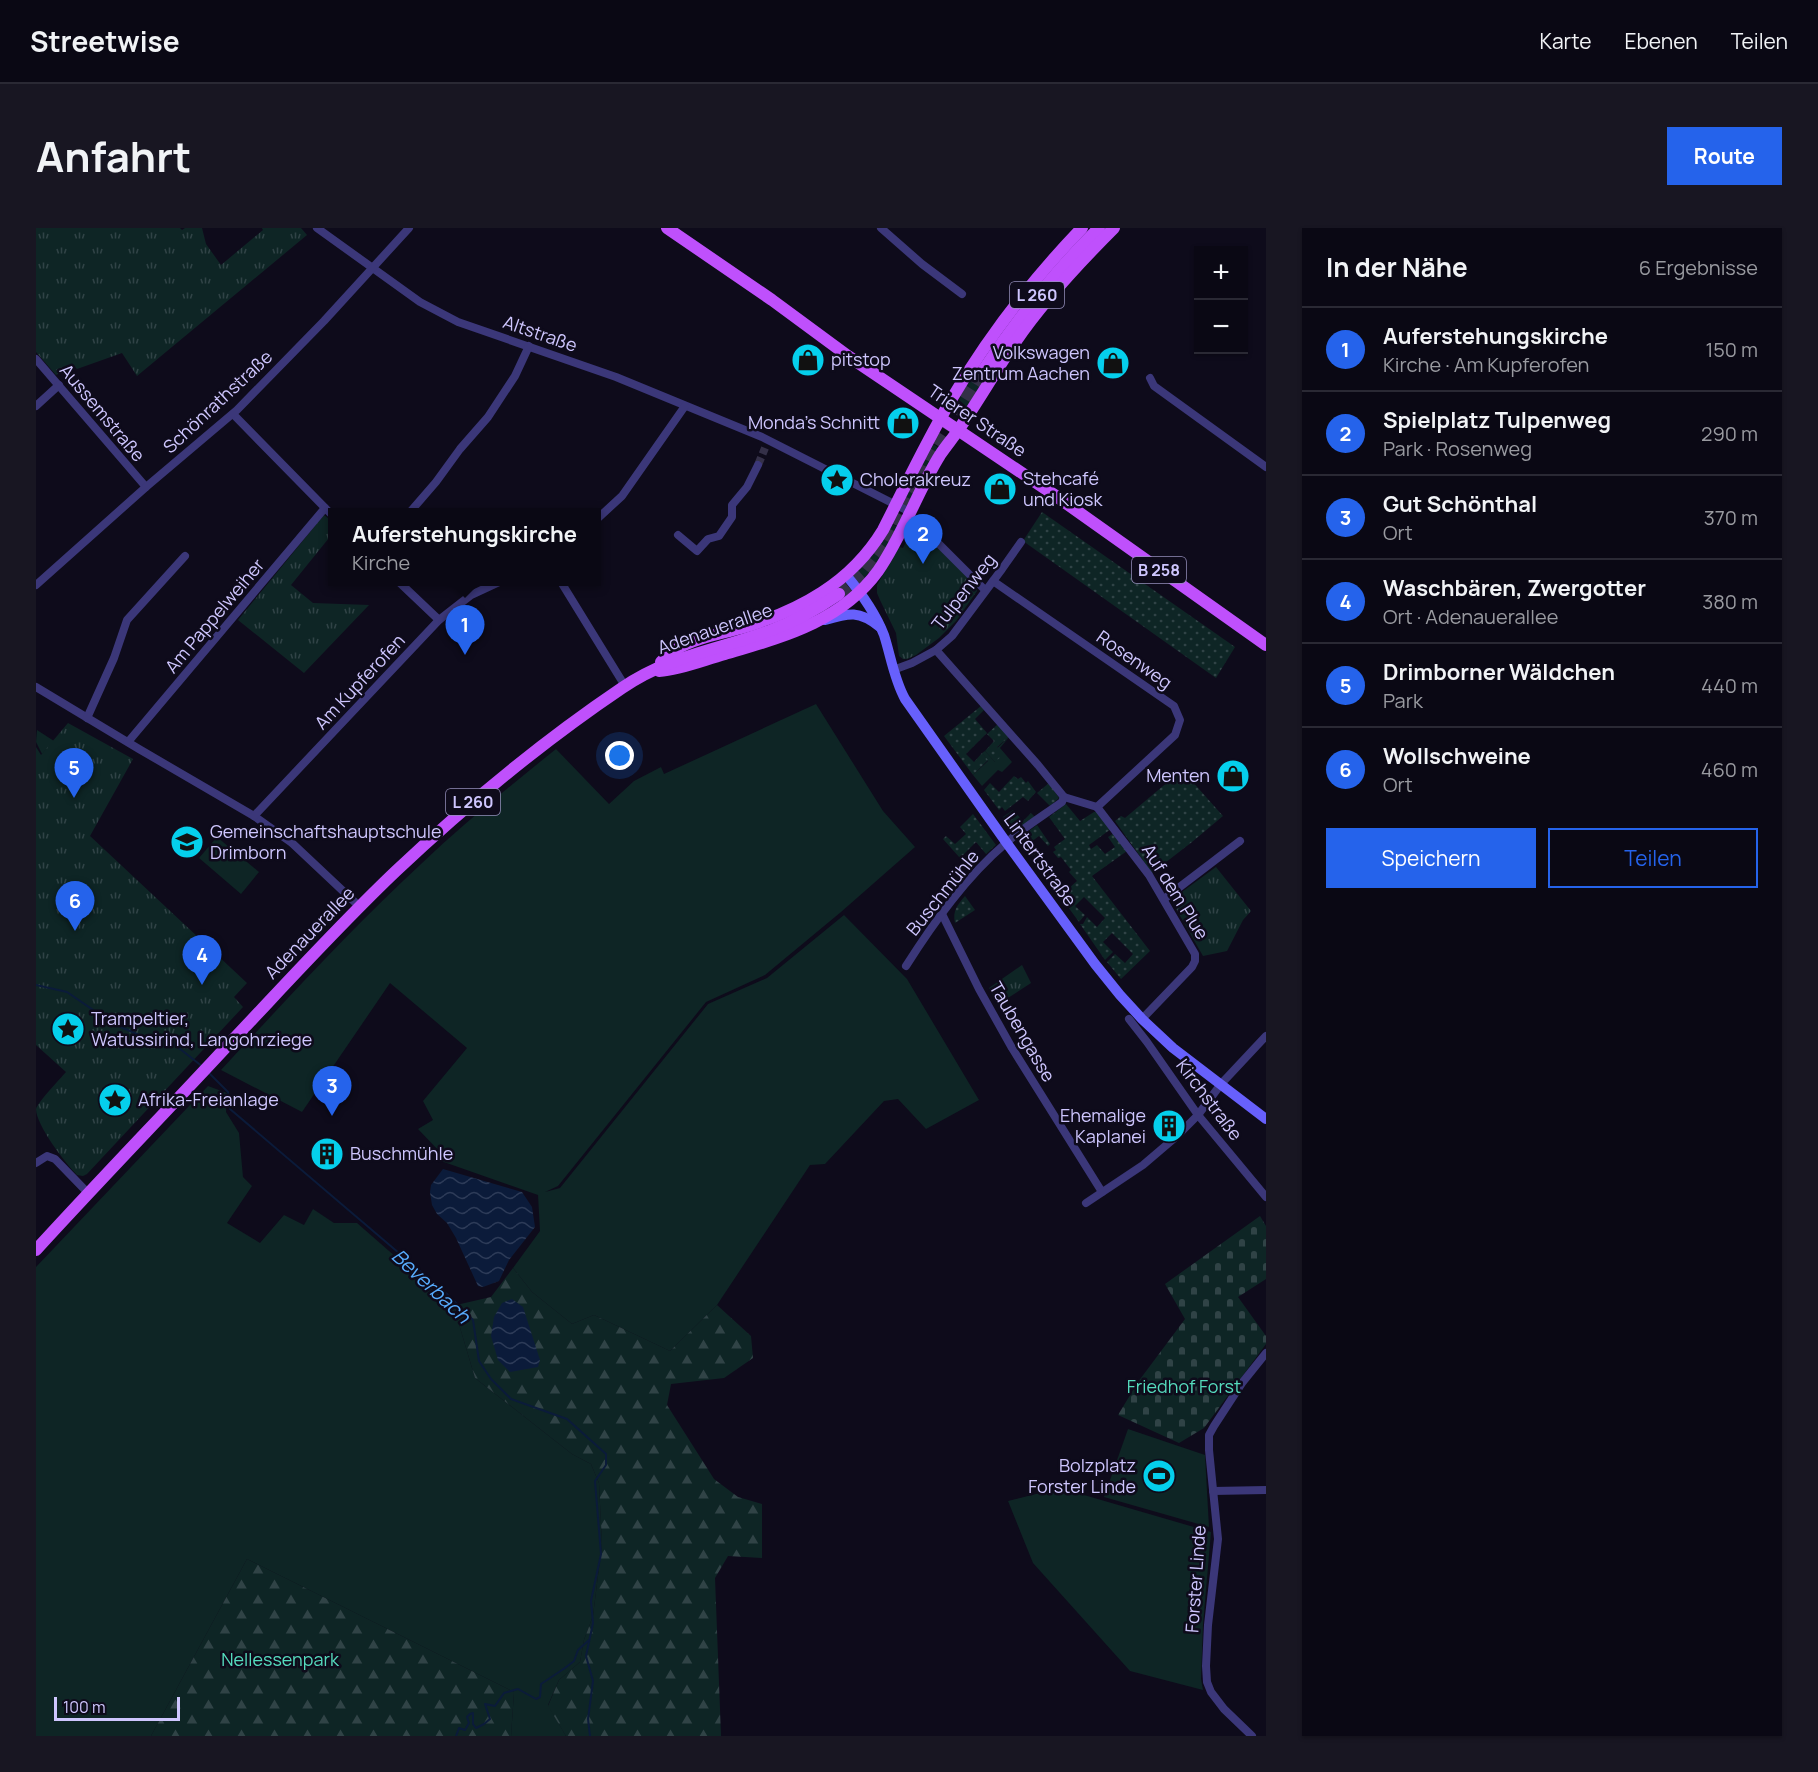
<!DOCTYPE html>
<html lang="de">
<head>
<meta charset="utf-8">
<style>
	:root { --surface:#0a0814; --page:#181622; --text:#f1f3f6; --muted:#999aa0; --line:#2a2934; --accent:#2563eb }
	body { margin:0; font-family:Manrope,sans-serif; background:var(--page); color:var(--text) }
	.controls { position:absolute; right:18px; top:18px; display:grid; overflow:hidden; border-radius:0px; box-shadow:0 2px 4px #0004 }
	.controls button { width:54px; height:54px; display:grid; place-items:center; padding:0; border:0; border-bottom:2px solid var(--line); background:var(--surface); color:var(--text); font:30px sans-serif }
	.scale { position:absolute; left:18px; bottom:15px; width:126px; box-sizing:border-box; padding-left:6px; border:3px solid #cec6fe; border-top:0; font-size:16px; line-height:21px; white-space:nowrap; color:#cec6fe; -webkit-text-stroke:4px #0e0b1b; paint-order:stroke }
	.you { position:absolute; left:584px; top:528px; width:21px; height:21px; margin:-15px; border:4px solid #fff; border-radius:50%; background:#1a73e8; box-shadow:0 0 0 9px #1a73e833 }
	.badge { display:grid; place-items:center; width:39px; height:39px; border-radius:50%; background:var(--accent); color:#fff; font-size:20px; font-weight:700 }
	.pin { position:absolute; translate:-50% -50px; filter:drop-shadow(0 2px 3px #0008) }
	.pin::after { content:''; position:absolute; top:32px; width:21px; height:18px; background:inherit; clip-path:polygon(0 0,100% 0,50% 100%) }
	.popup { position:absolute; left:292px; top:280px; width:273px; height:78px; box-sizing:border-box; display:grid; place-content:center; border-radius:0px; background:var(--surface); filter:drop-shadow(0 2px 4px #0005); font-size:20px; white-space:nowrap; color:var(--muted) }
	.popup b { font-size:22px; color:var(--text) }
	.popup::after { content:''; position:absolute; left:50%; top:100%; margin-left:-12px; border:12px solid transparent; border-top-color:var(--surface) }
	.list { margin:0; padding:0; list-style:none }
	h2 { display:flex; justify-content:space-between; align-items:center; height:78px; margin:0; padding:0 24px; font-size:26px }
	h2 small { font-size:20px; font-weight:400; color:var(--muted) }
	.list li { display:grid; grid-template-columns:39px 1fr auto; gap:18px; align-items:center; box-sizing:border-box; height:84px; padding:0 24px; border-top:2px solid var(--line) }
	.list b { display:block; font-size:22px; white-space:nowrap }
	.list p { margin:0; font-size:20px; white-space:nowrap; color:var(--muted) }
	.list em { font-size:20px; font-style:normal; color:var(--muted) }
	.actions { display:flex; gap:12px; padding:18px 24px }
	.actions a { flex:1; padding:14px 0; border:2px solid var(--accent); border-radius:0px; text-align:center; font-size:21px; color:var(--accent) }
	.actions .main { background:var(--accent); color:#fff }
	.map { position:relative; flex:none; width:1230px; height:1508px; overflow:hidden; border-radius:0px }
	header { display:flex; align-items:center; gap:36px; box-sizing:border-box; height:84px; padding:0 30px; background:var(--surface); border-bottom:2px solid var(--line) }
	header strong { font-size:28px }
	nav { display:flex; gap:33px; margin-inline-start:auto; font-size:21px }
	.intro { display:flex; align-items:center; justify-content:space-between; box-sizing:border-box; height:144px; padding:0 36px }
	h1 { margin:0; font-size:42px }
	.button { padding:15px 27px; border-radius:0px; background:var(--accent); color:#fff; font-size:21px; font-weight:700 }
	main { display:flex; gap:36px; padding:0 36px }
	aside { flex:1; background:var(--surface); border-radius:0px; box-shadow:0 2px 4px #0004 }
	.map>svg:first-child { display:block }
	.grass { fill:#0e2525 }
	.forest { fill:url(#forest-firs) }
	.cemetery { fill:url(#cemetery-stones) }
	.park { fill:url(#park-tufts) }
	.garden { fill:url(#garden-dots) }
	.water { fill:url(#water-waves) }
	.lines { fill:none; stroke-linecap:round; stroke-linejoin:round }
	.stream { stroke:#0b1b3a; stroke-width:2 }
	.street-tunnel { stroke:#343048; stroke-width:8; stroke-dasharray:8 4; stroke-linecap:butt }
	.primary-tunnel { stroke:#343048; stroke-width:12; stroke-dasharray:12 6; stroke-linecap:butt }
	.street { stroke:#3b3779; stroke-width:8 }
	.secondary { stroke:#6760fc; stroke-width:10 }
	.primary { stroke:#bf50fc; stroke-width:12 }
	.labels { text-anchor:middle; stroke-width:5; stroke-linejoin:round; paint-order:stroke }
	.shield { fill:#0e0b1b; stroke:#948eba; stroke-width:1.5 }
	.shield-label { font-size:16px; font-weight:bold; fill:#cec6fe }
	.street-label { font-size:18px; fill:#cec6fe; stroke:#0e0b1b }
	.poi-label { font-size:18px; fill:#cec6fe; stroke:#0e0b1b; text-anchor:start }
	.park-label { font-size:18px; fill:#55dbbd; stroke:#0e0b1b }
	.water-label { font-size:20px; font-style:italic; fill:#57abfc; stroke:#0e0b1b }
</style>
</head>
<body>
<header>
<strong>Streetwise</strong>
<nav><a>Karte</a><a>Ebenen</a><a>Teilen</a></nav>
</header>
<div class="intro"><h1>Anfahrt</h1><a class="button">Route</a></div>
<main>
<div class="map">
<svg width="1230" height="1508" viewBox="0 0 1230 1508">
	<defs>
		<pattern id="forest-firs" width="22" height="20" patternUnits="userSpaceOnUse" patternTransform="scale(1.5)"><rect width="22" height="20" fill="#0e2525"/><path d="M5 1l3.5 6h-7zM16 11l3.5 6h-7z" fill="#304346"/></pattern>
		<pattern id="cemetery-stones" width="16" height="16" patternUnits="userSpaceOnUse" patternTransform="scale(1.5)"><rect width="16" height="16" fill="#0e2525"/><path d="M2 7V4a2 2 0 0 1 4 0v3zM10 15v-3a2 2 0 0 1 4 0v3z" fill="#304346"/></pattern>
		<pattern id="park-tufts" width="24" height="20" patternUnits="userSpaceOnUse" patternTransform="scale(1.5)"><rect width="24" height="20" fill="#0e2525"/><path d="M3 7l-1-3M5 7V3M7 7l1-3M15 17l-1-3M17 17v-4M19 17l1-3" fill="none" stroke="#304346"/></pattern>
		<pattern id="garden-dots" width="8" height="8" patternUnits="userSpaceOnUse" patternTransform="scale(1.5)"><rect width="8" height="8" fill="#0e2525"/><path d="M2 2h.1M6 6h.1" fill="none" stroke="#304346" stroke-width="1.8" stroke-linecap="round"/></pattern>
		<pattern id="water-waves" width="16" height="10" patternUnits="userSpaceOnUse" patternTransform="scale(1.5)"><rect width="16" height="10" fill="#0b1b3a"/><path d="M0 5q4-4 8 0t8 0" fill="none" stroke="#2d3b58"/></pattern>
	</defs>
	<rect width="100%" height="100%" fill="#0e0b1b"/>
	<!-- grass -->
	<g class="grass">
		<path d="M943,136L954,143L931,179L923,172Z"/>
		<path d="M896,215L903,220L876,270L872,275L868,274V271Z"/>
		<path d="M856,296L862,299L849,325L825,354L821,352L820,347Z"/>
		<path d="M780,476L847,583L879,619L805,684L729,747L670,774L522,958L509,964L524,960L672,776L731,750L808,687L871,751L943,872L890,901L862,871L848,873L789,936L774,937L681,1077L634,1123L558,1087L536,1096L496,1064L477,1040L504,1003L502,967L405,933L403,923L382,901L397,892L387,873L431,820L354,755L266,884L185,842C250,772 315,701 385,636C428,595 474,558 520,521L573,576L598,553L625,539L628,546Z"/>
		<path d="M1,502L18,513L6,526L0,514Z"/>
		<path d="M974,508L964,520L976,534L966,544L962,542L946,558L937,547L952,533L946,525L949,523L959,534L961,520Z"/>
		<path d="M181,609L223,644L205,666L163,630Z"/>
		<path d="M172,858L191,865L190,884L203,905L207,949L216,958L191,995L224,1015L248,987L268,997L277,981L298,995H321L416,1078L420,1086L439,1150L536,1226L555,1236L563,1255L566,1316L557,1388L548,1412L544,1434L523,1452L512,1477L530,1508H475L478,1464L211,1331L115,1508H0V1039Z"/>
		<path d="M1092,1201L1169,1227L1173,1299L1068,1269Z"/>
		<path d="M1024,1260L1175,1304L1167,1397L1165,1451L1167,1462L1094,1443L997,1335L972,1273Z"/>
	</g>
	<!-- forest -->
	<g class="forest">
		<path d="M477,1040L496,1064L536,1096L558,1087L634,1123L681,1077L715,1108L717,1130L688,1150L635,1156L631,1177L678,1251L702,1269L726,1276V1330L692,1328L679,1350L685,1508H530L512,1478L523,1452L544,1434L548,1412L557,1388L566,1316L563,1255L555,1236L536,1226L439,1150L420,1086L416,1078L455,1069Z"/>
		<path d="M211,1331L478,1464L475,1508H115Z"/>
	</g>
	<!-- cemetery -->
	<path class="cemetery" d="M1224,988L1230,998V1051L1202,1069L1230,1108V1116L1168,1200L1143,1215L1082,1187L1102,1154L1149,1091L1129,1056Z"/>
	<!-- park -->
	<g class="park">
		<path d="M0,0H144L146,2L149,0H166L170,16L185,37L227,2L226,0H265L271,7L101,148L86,125L41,141L38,138L20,147L0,124Z"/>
		<path d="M288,287L297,294V305L255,357L277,375L333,377L268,445L202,392Z"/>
		<path d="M875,304H882L891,309L940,357L941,363L920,393L903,410L880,427L871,431H867L863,428L860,405L844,372L841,365V357L863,319L867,320Z"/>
		<path d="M32,495L97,531L54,608L211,755L198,769L207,779L51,946L47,948L41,947C30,936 0,897 0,881C2,874 24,851 30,844L0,817V519L5,527Z"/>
		<path d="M1180,639L1215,683L1207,692L1191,723L1167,728L1135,672Z"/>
		<path d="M986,737L995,755L961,777L953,760Z"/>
	</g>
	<!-- garden -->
	<g class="garden">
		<path d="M1006,284L1199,419L1180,450L987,313Z"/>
		<path d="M945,478L948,482L939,491L951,505L930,526L938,534L946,525L952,532L937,547L908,508Z"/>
		<path d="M963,495L974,508L961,519L967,527L959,534L949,523L958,513L951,506Z"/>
		<path d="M1146,542L1187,588L1156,614L1116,645L1079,593L1085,588L1089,590Z"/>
		<path d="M978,548L982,551L985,549L990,555L992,553L1000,564L992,573L987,569L969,583L966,579L963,582L948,562L954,555L963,564Z"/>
		<path d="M1013,555L1023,570L1014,578L1001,565Z"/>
		<path d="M1030,576L1044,593L1058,584H1062L1075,601L1053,617L1055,621L1061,617L1069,626L1079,619L1072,609L1078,605L1091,623L1056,648L1114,723L1085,751L1071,734L1079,726L1089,735L1097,726L1076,705L1067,714L1077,724L1069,732L1044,696H1047L1051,689L1061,699L1069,690L1048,669L1039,678L1049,687L1043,694L1016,657L1024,651L1032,661L1041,653L1033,644L1035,642L1025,629L1022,630L1017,624L1020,622L1018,619L1029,611L1013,589Z"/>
		<path d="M977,582L987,593L995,585L999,589L978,604L967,589Z"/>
		<path d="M937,586L960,617L950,626L940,614L924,630L907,611L910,608L919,616L930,606L924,599Z"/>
		<path d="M1001,597L1014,616L1012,618L1003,608L995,614L1002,624L996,628L983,610Z"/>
		<path d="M929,668L939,682L919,695C916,683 922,676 929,668Z"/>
	</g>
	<!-- water -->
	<g class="water">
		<path d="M407,941L486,964L496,979L499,999L473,1032L463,1053L447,1059L442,1058L420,1010L411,995L401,986L396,977L394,964L395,957Z"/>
		<path d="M476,1071L487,1079L504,1132L502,1139L474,1144L462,1132L455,1108L458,1089L466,1075Z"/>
	</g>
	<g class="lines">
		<!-- stream -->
		<g class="stream">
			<path d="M0,757L31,764L76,795L103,807L134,813L167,839"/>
			<path d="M173,845L192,864L194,881L411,1066L437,1092L443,1133L455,1151L475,1171L531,1191L570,1226V1237L559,1253L565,1326L555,1373L557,1395L550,1428L557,1453L552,1491L554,1508"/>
			<path d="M420,1508L423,1500L429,1502L433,1495L431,1489L434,1486L437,1485V1496L440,1500L448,1496L454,1491L449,1476L459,1478L468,1465L482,1461L500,1471L504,1469L505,1456L529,1440L538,1433L542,1422L553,1412"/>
		</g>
		<!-- street-tunnel -->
		<path class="street-tunnel" d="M722,237L729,220"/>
		<!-- primary-tunnel -->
		<path class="primary-tunnel" d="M803,366L826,346L849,317L897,222L948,141"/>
		<!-- street -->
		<g class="street">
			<path d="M281,0L384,74L422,94L580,149L726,209L874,284"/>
			<path d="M845,0L886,36L926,66"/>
			<path d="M0,131L110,259"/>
			<path d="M1114,150L1118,158L1230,239"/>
			<path d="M0,178L23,157"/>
			<path d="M197,186L297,288"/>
			<path d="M374,284L400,254L424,221L452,189L479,148L493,118"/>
			<path d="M561,291L586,268L649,178"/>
			<path d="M642,307L661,323L672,311L683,308L696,289V277L711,259L722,237"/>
			<path d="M899,312L949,362"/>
			<path d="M957,353L1138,478L1144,492L1139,507L1061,579"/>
			<path d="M363,354L403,392"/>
			<path d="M525,354L589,458"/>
			<path d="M0,357L110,259L201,182L288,93L373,0"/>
			<path d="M900,422L1002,537L1028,569"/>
			<path d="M857,442L876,435L900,422L916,408L966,341L985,314"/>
			<path d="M0,459L103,521L218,588L256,615L324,679"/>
			<path d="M51,490L78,430L91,392L149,328"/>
			<path d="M92,514L289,280"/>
			<path d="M1028,569L1061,579"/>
			<path d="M1061,579L1113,647L1159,726V733L1156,739L1106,791"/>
			<path d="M218,588L403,392L435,367L463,354"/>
			<path d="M1128,671L1204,613"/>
			<path d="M906,686L943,761L976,820L1066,964"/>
			<path d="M870,738C898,694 930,649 970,615C987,600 1008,587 1026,574L1028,569"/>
			<path d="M1093,791L1111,814L1162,887L1230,969"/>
			<path d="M0,935L11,928L19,931L52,965"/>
			<path d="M1050,975L1107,937L1141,908L1162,887L1185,856L1230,808"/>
			<path d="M1177,1263L1230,1262"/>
			<path d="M1216,1508L1188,1481L1175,1464L1171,1454L1170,1438L1172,1397L1182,1311L1173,1222V1207L1178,1198L1206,1155L1230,1125"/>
		</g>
		<!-- secondary -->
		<g class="secondary">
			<path d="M810,347C826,366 839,384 848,407C855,429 858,451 869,471L970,614L1059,736L1084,767L1106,791L1137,820L1230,891"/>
			<path d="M789,392C813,385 823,382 844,399"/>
		</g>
		<!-- primary -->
		<g class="primary">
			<path d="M631,0L736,72L812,128L1017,266L1230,417"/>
			<path d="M948,141C982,90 1019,43 1063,0"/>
			<path d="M625,434C629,430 634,425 639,422C658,410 684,406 705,400C763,383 815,355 847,302C869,259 890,214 915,172C952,109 996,52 1046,0"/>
			<path d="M623,443C646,441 667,432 689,426C746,409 805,394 842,343C867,307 881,264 904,227C910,218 917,210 923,201C943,172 960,142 980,113C1008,72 1043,35 1078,0"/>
			<path d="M0,1022C63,953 128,886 192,817C247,759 302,698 360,643C431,576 506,514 586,460C632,428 682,422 733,403C758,394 781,381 803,366"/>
		</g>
	</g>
	<!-- icons -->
	<defs>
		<symbol id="shop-disc" viewBox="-11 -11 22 22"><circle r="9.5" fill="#05cfec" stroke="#0e0b1b"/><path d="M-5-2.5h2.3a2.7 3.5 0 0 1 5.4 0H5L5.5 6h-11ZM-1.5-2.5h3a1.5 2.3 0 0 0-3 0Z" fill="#111"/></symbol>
		<symbol id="sight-disc" viewBox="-11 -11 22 22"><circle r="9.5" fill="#05cfec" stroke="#0e0b1b"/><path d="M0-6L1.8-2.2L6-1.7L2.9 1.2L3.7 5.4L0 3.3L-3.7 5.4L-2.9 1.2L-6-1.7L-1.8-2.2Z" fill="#111"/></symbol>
		<symbol id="school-disc" viewBox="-11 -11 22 22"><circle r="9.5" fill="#05cfec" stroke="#0e0b1b"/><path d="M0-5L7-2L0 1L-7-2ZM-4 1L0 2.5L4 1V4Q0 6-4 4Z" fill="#111"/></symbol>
		<symbol id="building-disc" viewBox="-11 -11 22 22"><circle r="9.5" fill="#05cfec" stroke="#0e0b1b"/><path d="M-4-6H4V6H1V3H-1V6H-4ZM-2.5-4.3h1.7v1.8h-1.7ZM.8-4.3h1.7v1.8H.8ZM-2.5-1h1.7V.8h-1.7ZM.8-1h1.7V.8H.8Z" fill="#111"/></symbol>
		<symbol id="stadium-disc" viewBox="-11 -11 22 22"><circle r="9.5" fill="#05cfec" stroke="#0e0b1b"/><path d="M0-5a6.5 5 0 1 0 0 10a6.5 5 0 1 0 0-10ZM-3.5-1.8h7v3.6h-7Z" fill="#111"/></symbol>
	</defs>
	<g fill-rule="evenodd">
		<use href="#shop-disc" x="753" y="113" width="38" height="38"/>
		<use href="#shop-disc" x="1058" y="116" width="38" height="38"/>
		<use href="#shop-disc" x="848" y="176" width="38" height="38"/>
		<use href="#sight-disc" x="782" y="233" width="38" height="38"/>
		<use href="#shop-disc" x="945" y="242" width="38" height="38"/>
		<use href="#shop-disc" x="1178" y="529" width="38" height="38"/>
		<use href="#school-disc" x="132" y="595" width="38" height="38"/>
		<use href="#sight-disc" x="13" y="782" width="38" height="38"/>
		<use href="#sight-disc" x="60" y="853" width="38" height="38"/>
		<use href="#building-disc" x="1114" y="879" width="38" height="38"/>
		<use href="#building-disc" x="272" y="907" width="38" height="38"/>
		<use href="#stadium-disc" x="1104" y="1229" width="38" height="38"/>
	</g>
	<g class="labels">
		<!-- shield labels -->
		<g class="shield">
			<rect x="974" y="54" width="54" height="26" rx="4.5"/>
			<rect x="1096" y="329" width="54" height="26" rx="4.5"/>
			<rect x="410" y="561" width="54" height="26" rx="4.5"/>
		</g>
		<g class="shield-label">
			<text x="1001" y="73">L 260</text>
			<text x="1123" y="348">B 258</text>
			<text x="437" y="580">L 260</text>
		</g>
		<!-- street labels -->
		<g class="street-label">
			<text transform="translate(504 106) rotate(19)" y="6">Altstraße</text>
			<text transform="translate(182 174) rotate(-43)" y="6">Schönrathstraße</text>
			<text transform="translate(66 185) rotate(50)" y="6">Aussemstraße</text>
			<text transform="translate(941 193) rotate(34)" y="6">Trierer Straße</text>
			<text transform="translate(928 364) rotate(-52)" y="6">Tulpenweg</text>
			<text transform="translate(179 388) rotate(-50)" y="6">Am Pappelweiher</text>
			<text transform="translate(679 401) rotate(-19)" y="6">Adenauerallee</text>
			<text transform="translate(1098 432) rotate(35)" y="6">Rosenweg</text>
			<text transform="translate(324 454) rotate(-47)" y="6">Am Kupferofen</text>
			<text transform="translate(1004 632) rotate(54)" y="6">Lintertstraße</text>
			<text transform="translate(1139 664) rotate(58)" y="6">Auf dem Plue</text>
			<text transform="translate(907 665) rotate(-51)" y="6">Buschmühle</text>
			<text transform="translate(274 705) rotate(-46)" y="6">Adenauerallee</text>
			<text transform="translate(986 804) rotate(60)" y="6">Taubengasse</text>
			<text transform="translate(1173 872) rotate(53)" y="6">Kirchstraße</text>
			<text transform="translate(1160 1351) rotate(-86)" y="6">Forster Linde</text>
		</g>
		<!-- poi labels -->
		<g class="poi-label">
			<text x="1054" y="131" text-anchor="end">Volkswagen<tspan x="1054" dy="21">Zentrum Aachen</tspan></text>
			<text x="795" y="138">pitstop</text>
			<text x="844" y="201" text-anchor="end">Monda's Schnitt</text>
			<text x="987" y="257">Stehcafé<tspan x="987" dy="21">und Kiosk</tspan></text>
			<text x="824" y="258">Cholerakreuz</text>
			<text x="1174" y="554" text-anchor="end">Menten</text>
			<text x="174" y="610">Gemeinschaftshauptschule<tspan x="174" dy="21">Drimborn</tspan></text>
			<text x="55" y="797">Trampeltier,<tspan x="55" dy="21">Watussirind, Langohrziege</tspan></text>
			<text x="102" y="878">Afrika-Freianlage</text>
			<text x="1110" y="894" text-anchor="end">Ehemalige<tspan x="1110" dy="21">Kaplanei</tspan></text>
			<text x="314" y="932">Buschmühle</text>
			<text x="1100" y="1244" text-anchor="end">Bolzplatz<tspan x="1100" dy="21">Forster Linde</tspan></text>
		</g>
		<!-- park labels -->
		<g class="park-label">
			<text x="1148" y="1165">Friedhof Forst</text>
			<text x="244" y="1438">Nellessenpark</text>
		</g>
		<!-- water labels -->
		<g class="water-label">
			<text transform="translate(395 1058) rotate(43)" y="7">Beverbach</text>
		</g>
	</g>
</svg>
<div class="controls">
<button>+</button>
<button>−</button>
</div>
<div class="scale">100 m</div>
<div class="you"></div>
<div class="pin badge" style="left:429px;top:427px">1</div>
<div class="popup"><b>Auferstehungskirche</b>Kirche</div>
<div class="pin badge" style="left:887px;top:336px">2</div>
<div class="pin badge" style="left:296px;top:888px">3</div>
<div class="pin badge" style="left:166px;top:757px">4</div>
<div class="pin badge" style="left:38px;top:570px">5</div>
<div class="pin badge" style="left:39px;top:703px">6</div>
</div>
<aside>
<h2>In der Nähe<small>6 Ergebnisse</small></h2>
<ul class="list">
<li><span class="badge">1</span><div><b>Auferstehungskirche</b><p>Kirche · Am Kupferofen</p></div><em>150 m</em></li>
<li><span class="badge">2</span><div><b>Spielplatz Tulpenweg</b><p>Park · Rosenweg</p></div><em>290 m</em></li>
<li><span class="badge">3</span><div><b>Gut Schönthal</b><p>Ort</p></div><em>370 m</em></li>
<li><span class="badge">4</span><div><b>Waschbären, Zwergotter</b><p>Ort · Adenauerallee</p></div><em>380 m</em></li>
<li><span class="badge">5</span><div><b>Drimborner Wäldchen</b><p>Park</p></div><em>440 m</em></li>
<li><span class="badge">6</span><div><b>Wollschweine</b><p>Ort</p></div><em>460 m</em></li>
</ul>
<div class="actions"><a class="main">Speichern</a><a>Teilen</a></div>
</aside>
</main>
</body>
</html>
